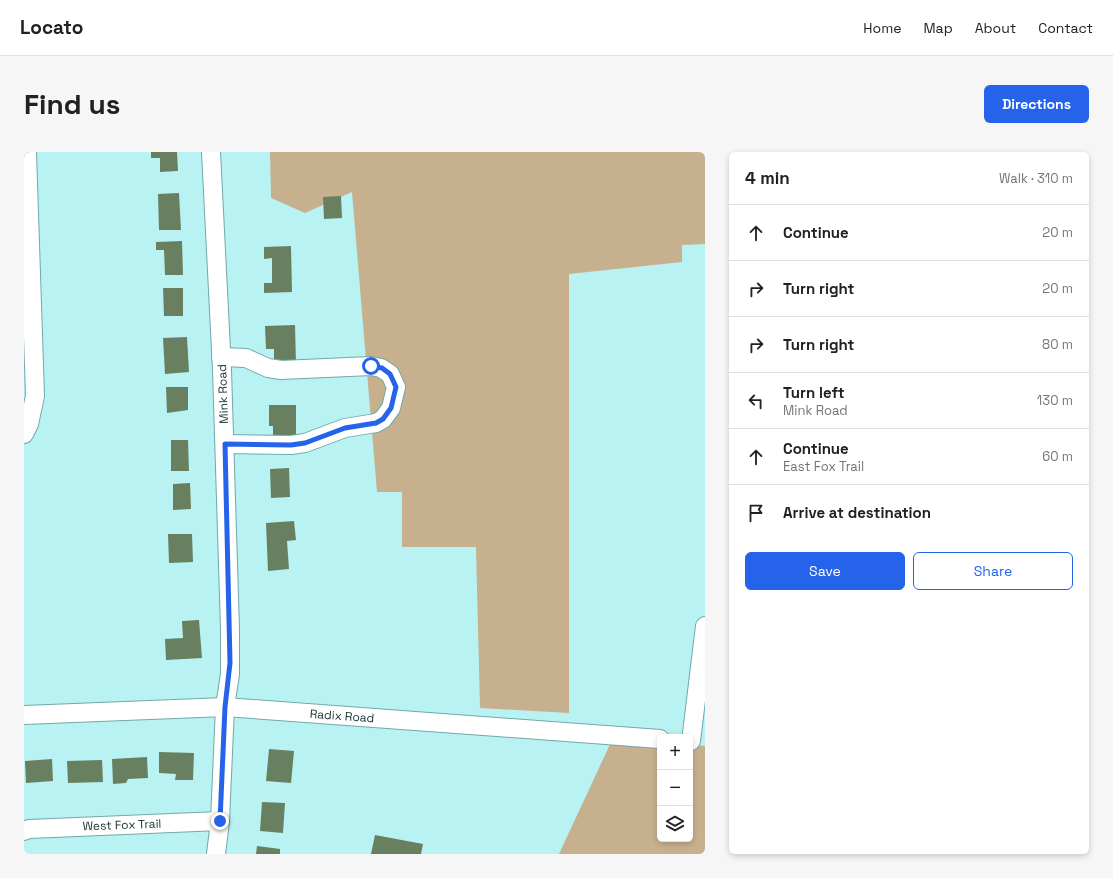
<!DOCTYPE html>
<html lang="en">
<head>
<meta charset="utf-8">
<style>
	:root { --surface:#fff; --page:#f6f6f6; --text:#202124; --muted:#757577; --line:#e0e0e0; --accent:#2563eb }
	body { margin:0; font-family:"Space Grotesk",sans-serif; background:var(--page); color:var(--text) }
	.controls { position:absolute; right:12px; bottom:12px; display:grid; overflow:hidden; border-radius:6px; box-shadow:0 2px 6px #0003 }
	.controls button { width:36px; height:36px; display:grid; place-items:center; padding:0; border:0; border-bottom:1px solid var(--line); background:var(--surface); color:var(--text); font:20px sans-serif }
	.stop { position:absolute; width:12px; height:12px; margin:-9px; border:3px solid #2563eb; border-radius:50%; background:#fff }
	.stop.end { background:#2563eb; border-color:#fff; box-shadow:0 1px 4px #0008 }
	.list { margin:0; padding:0; list-style:none }
	h2 { display:flex; justify-content:space-between; align-items:center; height:52px; margin:0; padding:0 16px; font-size:17px }
	h2 small { font-size:13px; font-weight:400; color:var(--muted) }
	.list li { display:grid; grid-template-columns:26px 1fr auto; gap:12px; align-items:center; box-sizing:border-box; height:56px; padding:0 16px; border-top:1px solid var(--line) }
	.list b { display:block; font-size:15px; white-space:nowrap }
	.list p { margin:0; font-size:13px; white-space:nowrap; color:var(--muted) }
	.list em { font-size:13px; font-style:normal; color:var(--muted) }
	.actions { display:flex; gap:8px; padding:12px 16px }
	.actions a { flex:1; padding:9px 0; border:1px solid var(--accent); border-radius:6px; text-align:center; font-size:14px; color:var(--accent) }
	.actions .main { background:var(--accent); color:#fff }
	.icon { flex:none; width:22px; height:22px; fill:none; stroke:currentColor; stroke-width:2; stroke-linecap:round; stroke-linejoin:round }
	.map { position:relative; flex:none; width:681px; height:702px; overflow:hidden; border-radius:6px }
	header { display:flex; align-items:center; gap:24px; box-sizing:border-box; height:56px; padding:0 20px; background:var(--surface); border-bottom:1px solid var(--line) }
	header strong { font-size:19px }
	nav { display:flex; gap:22px; margin-inline-start:auto; font-size:14px }
	.intro { display:flex; align-items:center; justify-content:space-between; box-sizing:border-box; height:96px; padding:0 24px }
	h1 { margin:0; font-size:28px }
	.button { padding:10px 18px; border-radius:6px; background:var(--accent); color:#fff; font-size:14px; font-weight:700 }
	main { display:flex; gap:24px; padding:0 24px }
	aside { flex:1; background:var(--surface); border-radius:6px; box-shadow:0 2px 6px #0003 }
	.map>svg:first-child { display:block }
	.green { fill:#c7b08e }
	.building { fill:#68805f }
	.lines { fill:none; stroke-linecap:round; stroke-linejoin:round }
	.minor-casing { stroke:#72a8a9; stroke-width:20 }
	.minor { stroke:#fff; stroke-width:18 }
	.route { stroke:#2563eb; stroke-width:5 }
	.labels { text-anchor:middle; stroke-width:4; stroke-linejoin:round; paint-order:stroke }
	.street-label { font-size:12px; fill:#203637; stroke:#fff }
</style>
</head>
<body>
<header>
<strong>Locato</strong>
<nav><a>Home</a><a>Map</a><a>About</a><a>Contact</a></nav>
</header>
<div class="intro"><h1>Find us</h1><a class="button">Directions</a></div>
<main>
<div class="map">
<svg width="681" height="702" viewBox="0 0 681 702">
	<rect width="100%" height="100%" fill="#b9f2f2"/>
	<!-- green -->
	<g class="green">
		<path d="M246,0H681V92L658,93V110L545,122V561L456,556L452,395H378V340H353L328,40L281,61L247,46Z"/>
		<path d="M588,588L636,591V687H666V593L681,594V698L679,702H535Z"/>
	</g>
	<!-- building -->
	<g class="building">
		<path d="M127,0H153L154,19L136,20V6H127Z"/>
		<path d="M155,41L157,78H135L134,42Z"/>
		<path d="M317,44L318,66L300,67L299,45Z"/>
		<path d="M158,89L159,123H141L140,98H132V90Z"/>
		<path d="M267,94L268,140L240,141V131H248V106L240,107V95Z"/>
		<path d="M139,136H159V164H140Z"/>
		<path d="M271,173L272,212L250,213V197H242L241,174Z"/>
		<path d="M163,185L165,220L141,222L139,186Z"/>
		<path d="M142,235H164V258L143,261Z"/>
		<path d="M245,253H272V285H249V274H245Z"/>
		<path d="M147,288H164L165,319H147Z"/>
		<path d="M265,316L266,345L247,346L246,317Z"/>
		<path d="M166,331L167,357L149,358V332Z"/>
		<path d="M270,369L272,388L263,389L265,417L244,419L242,371Z"/>
		<path d="M144,382H168L169,410L145,411Z"/>
		<path d="M175,468L178,506L142,508L141,487L159,486L158,469Z"/>
		<path d="M245,597L270,599L267,631L242,629Z"/>
		<path d="M135,600L170,601L169,628H151L152,622L135,621Z"/>
		<path d="M123,605L124,626L104,627L102,631L89,632L88,607Z"/>
		<path d="M28,607L29,629L2,631L1,609Z"/>
		<path d="M78,608L79,630L44,631L43,609Z"/>
		<path d="M238,650L261,651L259,681L236,679Z"/>
		<path d="M351,683L399,692L397,702H347Z"/>
		<path d="M233,694L256,697V702H232Z"/>
	</g>
	<g class="lines">
		<defs>
			<g id="minor">
				<path d="M187,0L198,218L206,477V522L201,555L196,669L192,702"/>
				<path d="M197,205L222,206L244,216L257,218L347,214L357,216L366,222L372,235L367,256L359,267L352,271L321,276L281,291L267,293L201,292"/>
				<path d="M0,282L5,272L11,244L3,0"/>
				<path d="M0,563L201,555L636,587"/>
				<path d="M667,589L681,474"/>
				<path d="M0,679L5,677L196,669"/>
			</g>
		</defs>
		<!-- minor casing -->
		<use href="#minor" class="minor-casing"/>
		<!-- minor -->
		<use href="#minor" class="minor"/>
	</g>
	<g class="lines">
		<!-- route -->
		<path class="route" d="M196,669L201,555L206,511L201,292L267,293L281,291L321,276L352,271L359,267L367,256L372,235L366,222L358,216L347,214"/>
	</g>
	<g class="labels">
		<!-- street labels -->
		<g class="street-label">
			<text transform="translate(199 242) rotate(-92)" y="4">Mink Road</text>
			<text transform="translate(318 564) rotate(4)" y="4">Radix Road</text>
			<text transform="translate(98 673) rotate(-2)" y="4">West Fox Trail</text>
		</g>
	</g>
</svg>
<div class="controls">
<button>+</button>
<button>−</button>
<button><svg class="icon" aria-label="layers" viewBox="0 0 24 24"><path d="M12 4l9 5-9 5-9-5zM3 14l9 5 9-5"/></svg></button>
</div>
<div class="stop" style="left:347px;top:214px"></div>
<div class="stop end" style="left:196px;top:669px"></div>
</div>
<aside>
<h2>4 min<small>Walk · 310 m</small></h2>
<ul class="list">
<li><svg class="icon" aria-label="ahead" viewBox="0 0 24 24"><path d="M12 20V5M6 11l6-6 6 6"/></svg><div><b>Continue</b></div><em>20 m</em></li>
<li><svg class="icon" aria-label="right" viewBox="0 0 24 24"><path d="M7 20v-9h11M14 6l5 5-5 5"/></svg><div><b>Turn right</b></div><em>20 m</em></li>
<li><svg class="icon" aria-label="right" viewBox="0 0 24 24"><path d="M7 20v-9h11M14 6l5 5-5 5"/></svg><div><b>Turn right</b></div><em>80 m</em></li>
<li><svg class="icon" aria-label="left" viewBox="0 0 24 24"><path d="M17 20v-9H6M10 6l-5 5 5 5"/></svg><div><b>Turn left</b><p>Mink Road</p></div><em>130 m</em></li>
<li><svg class="icon" aria-label="ahead" viewBox="0 0 24 24"><path d="M12 20V5M6 11l6-6 6 6"/></svg><div><b>Continue</b><p>East Fox Trail</p></div><em>60 m</em></li>
<li><svg class="icon" aria-label="arrive" viewBox="0 0 24 24"><path d="M6 21V4h12l-3 4 3 4H6"/></svg><div><b>Arrive at destination</b></div></li>
</ul>
<div class="actions"><a class="main">Save</a><a>Share</a></div>
</aside>
</main>
</body>
</html>
